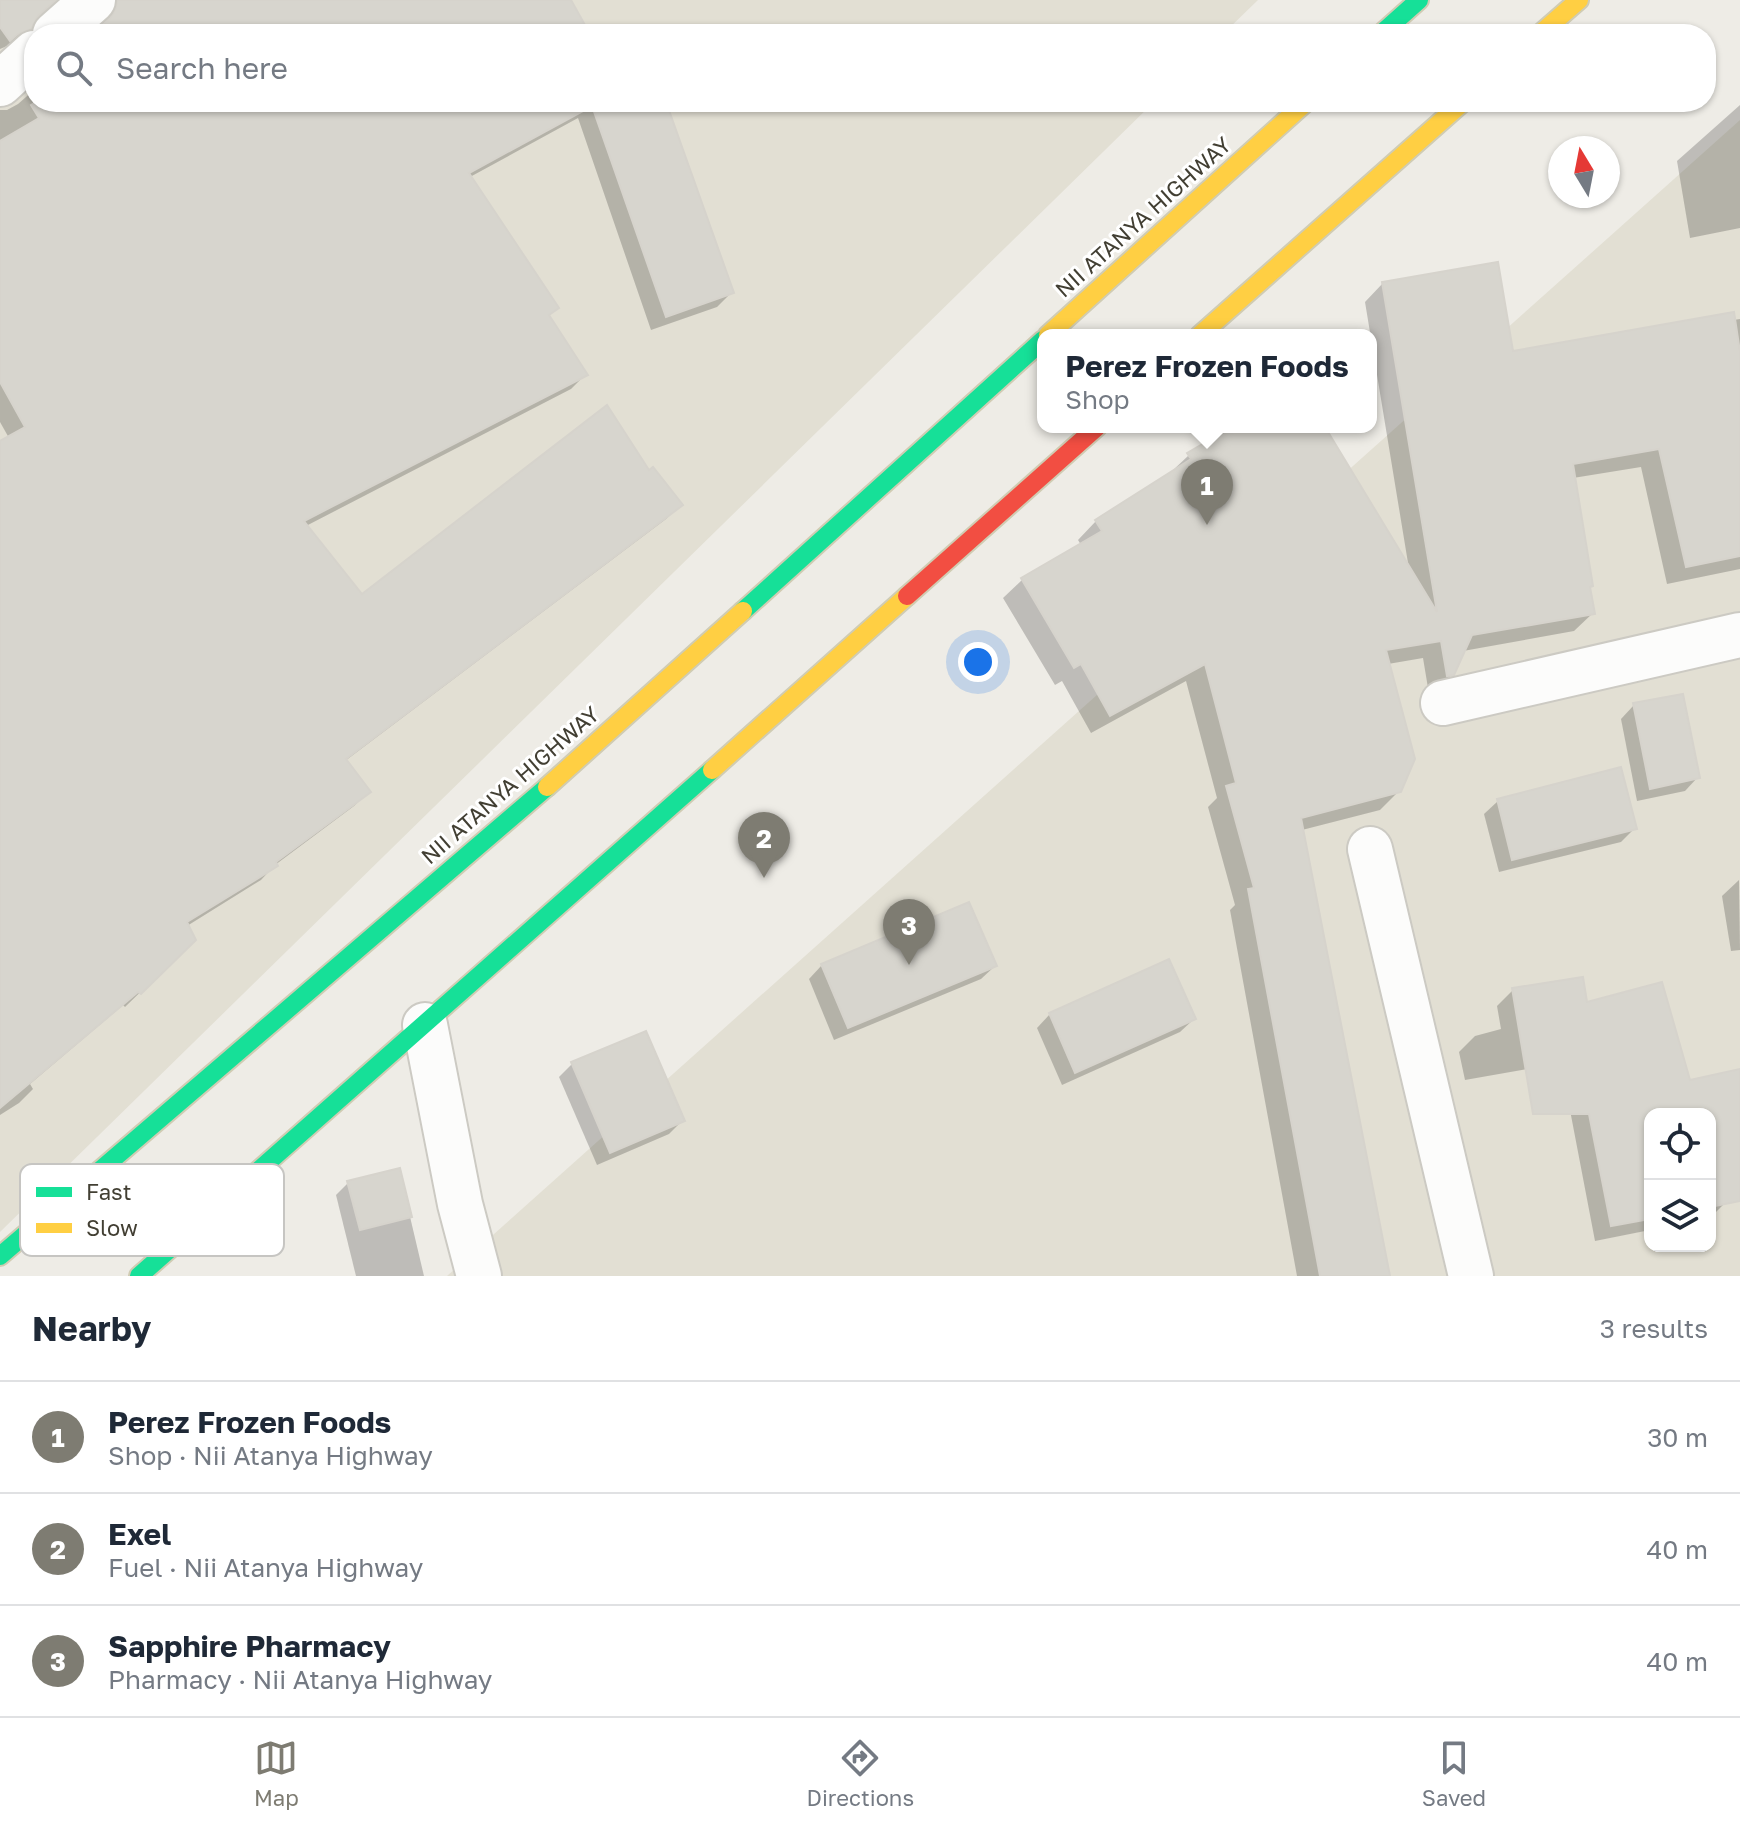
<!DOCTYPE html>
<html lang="en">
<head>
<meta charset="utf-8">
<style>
	:root { --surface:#fff; --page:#f6f6f7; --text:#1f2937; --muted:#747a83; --line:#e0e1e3; --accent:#7e7c72 }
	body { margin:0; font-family:"Golos Text",sans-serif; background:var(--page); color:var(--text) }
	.controls { position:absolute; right:24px; bottom:24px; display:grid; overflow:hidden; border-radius:16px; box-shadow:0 2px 6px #0004 }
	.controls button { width:72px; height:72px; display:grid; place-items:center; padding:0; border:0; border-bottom:2px solid var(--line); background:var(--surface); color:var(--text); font:40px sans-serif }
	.compass { position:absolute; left:1548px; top:136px; width:72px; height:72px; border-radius:50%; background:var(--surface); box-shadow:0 2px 6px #0004; rotate:350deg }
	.you { position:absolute; left:978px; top:662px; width:28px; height:28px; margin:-20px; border:6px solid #fff; border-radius:50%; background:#1a73e8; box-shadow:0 0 0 12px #1a73e833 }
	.badge { display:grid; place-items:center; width:52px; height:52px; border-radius:50%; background:var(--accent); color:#fff; font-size:26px; font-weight:700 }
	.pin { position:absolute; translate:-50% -66px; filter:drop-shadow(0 2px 4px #0008) }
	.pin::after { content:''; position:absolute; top:42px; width:28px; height:24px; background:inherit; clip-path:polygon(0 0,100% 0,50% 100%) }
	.popup { position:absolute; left:1037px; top:329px; width:340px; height:104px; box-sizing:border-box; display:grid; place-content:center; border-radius:16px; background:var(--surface); filter:drop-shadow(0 2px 6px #0005); font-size:26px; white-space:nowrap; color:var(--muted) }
	.popup b { font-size:30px; color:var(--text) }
	.popup::after { content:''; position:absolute; left:50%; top:100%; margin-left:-16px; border:16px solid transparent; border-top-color:var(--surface) }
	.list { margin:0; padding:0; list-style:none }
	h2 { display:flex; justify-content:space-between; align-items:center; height:104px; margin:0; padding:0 32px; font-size:34px }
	h2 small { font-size:26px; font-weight:400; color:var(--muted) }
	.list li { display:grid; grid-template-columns:52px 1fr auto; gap:24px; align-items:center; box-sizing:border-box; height:112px; padding:0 32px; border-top:2px solid var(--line) }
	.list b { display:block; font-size:30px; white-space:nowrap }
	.list p { margin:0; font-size:26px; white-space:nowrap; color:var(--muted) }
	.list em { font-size:26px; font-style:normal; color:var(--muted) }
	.icon { flex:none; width:44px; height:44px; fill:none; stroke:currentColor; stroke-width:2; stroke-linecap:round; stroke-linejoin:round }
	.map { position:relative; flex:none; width:1740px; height:1276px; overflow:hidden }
	.search { position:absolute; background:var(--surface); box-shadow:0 2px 6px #0004; left:24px; right:24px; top:24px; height:88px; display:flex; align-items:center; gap:20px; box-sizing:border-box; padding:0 28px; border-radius:32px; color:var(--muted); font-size:30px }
	.sheet { height:440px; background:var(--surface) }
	nav { display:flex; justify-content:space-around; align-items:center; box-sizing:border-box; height:112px; border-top:2px solid var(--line); background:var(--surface); font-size:22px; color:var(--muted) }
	nav a { display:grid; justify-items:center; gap:4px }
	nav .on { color:var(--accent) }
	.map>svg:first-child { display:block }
	.residential { fill:#e2dfd3; fill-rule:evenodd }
	.shadow { fill:#0003 }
	.building { fill:#d7d5ce; stroke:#d6d3cc; stroke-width:2 }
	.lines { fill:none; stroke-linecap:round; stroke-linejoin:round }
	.street-casing { stroke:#cccac3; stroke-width:48 }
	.fast-casing { stroke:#d0ccb3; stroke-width:22 }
	.slow-casing { stroke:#d0ccb3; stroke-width:22 }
	.jam-casing { stroke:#d0ccb3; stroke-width:22 }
	.street { stroke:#fcfcfb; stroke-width:44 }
	.fast { stroke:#16e098; stroke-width:18 }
	.slow { stroke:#ffcf43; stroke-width:18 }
	.jam { stroke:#f24e42; stroke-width:18 }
	.labels { text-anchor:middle; stroke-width:6; stroke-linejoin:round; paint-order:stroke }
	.street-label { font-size:22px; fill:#423f33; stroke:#fff }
	.key { fill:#fff; stroke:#c6c5c2; stroke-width:2 }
	.key-label { font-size:22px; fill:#423f33 }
</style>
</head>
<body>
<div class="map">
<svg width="1740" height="1276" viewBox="0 0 1740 1276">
	<rect width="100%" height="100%" fill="#eeece6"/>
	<!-- residential -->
	<g class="residential">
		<path d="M0,0H1258L1223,34H34V102H1154L0,1232Z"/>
		<path d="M1740,120V1276H447ZM1650,1114H1710V1246H1650Z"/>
	</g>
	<!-- shadow -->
	<g class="shadow">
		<path d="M0,0H54L35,17L29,27L14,43L0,49Z"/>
		<path d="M99,0H569L588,34H95L103,23L104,9Z"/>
		<path d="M34,90V102H627L732,292L717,307L651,330L578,118L470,177L556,308L548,317L585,375L571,389L306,526L362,597L648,473L680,505L666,519L345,761L368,792L354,806L275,865L261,880L187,926L194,940L125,1007L123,1005L30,1084L33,1089L19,1103L0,1115V444L9,438L0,422V110H7L18,104Z"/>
		<path d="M1740,105V228L1690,238L1677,161Z"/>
		<path d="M1383,283L1511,354L1740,319V569L1667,584L1641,467L1573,478L1593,613L1574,631L1463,651L1452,674L1433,693L1429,694L1423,658L1388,664L1399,791L1380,810L1302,830L1388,1276H1297L1230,910L1235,905L1208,807L1217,798L1186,681L1091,733L1062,681L1055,685L1003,598L1022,580L1081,545L1078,540L1096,521L1170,473L1189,455L1235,427H1323L1409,569L1365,302Z"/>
		<path d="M1634,705L1698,777L1685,791L1637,801L1621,719Z"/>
		<path d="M1498,801L1635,828L1621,842L1499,872L1484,814Z"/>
		<path d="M1739,880L1740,950L1731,951L1722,896Z"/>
		<path d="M822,965L995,966L981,979L834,1040L809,979Z"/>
		<path d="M1513,990L1586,1005L1688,1082L1740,1071V1159L1726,1202L1710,1218V1114H1650V1230L1595,1241L1561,1063L1465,1080L1459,1052L1475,1036L1501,1029L1497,1006Z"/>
		<path d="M1050,1014L1194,1019L1180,1032L1062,1085L1037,1028Z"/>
		<path d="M572,1064L682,1121L669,1134L597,1165L559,1077Z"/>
		<path d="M399,1170L424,1276H356L336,1195L348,1183Z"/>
	</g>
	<!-- building -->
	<g class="building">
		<path d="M0,0H56L38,16L31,29L18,34L10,41L0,27Z"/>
		<path d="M117,0H571L590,34H92L110,18L116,8Z"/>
		<path d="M36,102H666L734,293L666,317L592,106L469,173L559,308L549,315L588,375L304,521L362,594L607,405L649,470L653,467L683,505L346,759L371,792L276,862L278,866L187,922L196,940L141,994L138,992L0,1108V441L25,427L0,382V141L39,118L31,105Z"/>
		<path d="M1498,262L1513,351L1734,312L1740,352V556L1686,567L1659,449L1573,464L1593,586L1590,587L1595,614L1472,635L1454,675L1447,676L1441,641L1386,650L1415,759L1401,792L1301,818L1390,1276H1320L1248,889L1254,888L1226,786L1236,783L1205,664L1110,716L1081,664L1074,668L1021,578L1102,531L1095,520L1191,459L1187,453L1232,427H1325L1437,612L1382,282Z"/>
		<path d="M1683,694L1700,778L1650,789L1633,703Z"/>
		<path d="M1621,767L1637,829L1512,860L1497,799Z"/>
		<path d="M969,902L997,966L848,1028L821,964Z"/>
		<path d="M1169,959L1196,1019L1075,1073L1049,1013Z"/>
		<path d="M1583,977L1587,1002L1662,982L1690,1080L1740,1069V1201L1710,1207V1114H1650V1219L1611,1226L1589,1114H1533L1512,988Z"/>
		<path d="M646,1031L685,1121L610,1153L571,1062Z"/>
		<path d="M400,1168L412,1217L360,1230L347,1181Z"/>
	</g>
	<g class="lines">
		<defs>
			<g id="street">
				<path d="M55,34L93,0"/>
				<path d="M0,84L34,53"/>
				<path d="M1443,703L1740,635"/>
				<path d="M1370,849L1471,1276"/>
				<path d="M425,1025L460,1204L479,1276"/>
			</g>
			<g id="fast">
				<path d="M1381,34L1419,0"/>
				<path d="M743,611L1043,340"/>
				<path d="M0,1256L547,787"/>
				<path d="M139,1276L712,770"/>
			</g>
			<g id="slow">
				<path d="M1540,34L1579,0"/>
				<path d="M1048,335L1306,102"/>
				<path d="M1200,335L1463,102"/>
				<path d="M712,770L907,596"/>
				<path d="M547,787L743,611"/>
			</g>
			<path id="jam" d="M907,596L1097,427"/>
		</defs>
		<!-- street casing -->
		<use href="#street" class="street-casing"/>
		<!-- fast casing -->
		<use href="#fast" class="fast-casing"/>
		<!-- slow casing -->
		<use href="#slow" class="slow-casing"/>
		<!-- jam casing -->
		<use href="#jam" class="jam-casing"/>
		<!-- street -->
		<use href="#street" class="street"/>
		<!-- fast -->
		<use href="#fast" class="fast"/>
		<!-- slow -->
		<use href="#slow" class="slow"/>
		<!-- jam -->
		<use href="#jam" class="jam"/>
	</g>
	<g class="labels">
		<!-- street labels -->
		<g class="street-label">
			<text transform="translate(1143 217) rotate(-42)" y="8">NII ATANYA HIGHWAY</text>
			<text transform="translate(510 785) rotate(-41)" y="8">NII ATANYA HIGHWAY</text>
		</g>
	</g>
	<!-- legend -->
	<rect x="20" y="1164" width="264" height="92" rx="12" class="key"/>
	<rect x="36" y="1187" width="36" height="10" fill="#16e098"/>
	<rect x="36" y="1223" width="36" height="10" fill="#ffcf43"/>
	<g class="key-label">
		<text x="86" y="1200">Fast</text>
		<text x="86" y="1236">Slow</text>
	</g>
</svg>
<div class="controls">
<button><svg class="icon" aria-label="locate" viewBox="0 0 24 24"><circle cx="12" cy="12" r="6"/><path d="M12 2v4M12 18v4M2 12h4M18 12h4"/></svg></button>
<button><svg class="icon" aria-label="layers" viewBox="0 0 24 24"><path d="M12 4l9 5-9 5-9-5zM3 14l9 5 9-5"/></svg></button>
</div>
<svg class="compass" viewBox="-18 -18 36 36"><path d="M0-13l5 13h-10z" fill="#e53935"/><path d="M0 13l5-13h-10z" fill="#747a83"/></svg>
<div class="you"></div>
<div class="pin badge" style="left:1207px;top:525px">1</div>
<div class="popup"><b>Perez Frozen Foods</b>Shop</div>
<div class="pin badge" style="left:764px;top:878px">2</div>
<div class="pin badge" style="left:909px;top:965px">3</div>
<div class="search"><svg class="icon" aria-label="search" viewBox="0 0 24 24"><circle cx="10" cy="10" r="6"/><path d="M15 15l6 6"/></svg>Search here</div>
</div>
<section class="sheet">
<h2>Nearby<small>3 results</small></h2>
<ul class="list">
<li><span class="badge">1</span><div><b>Perez Frozen Foods</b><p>Shop · Nii Atanya Highway</p></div><em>30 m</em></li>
<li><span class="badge">2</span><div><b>Exel</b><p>Fuel · Nii Atanya Highway</p></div><em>40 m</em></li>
<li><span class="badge">3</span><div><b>Sapphire Pharmacy</b><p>Pharmacy · Nii Atanya Highway</p></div><em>40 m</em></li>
</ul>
</section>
<nav>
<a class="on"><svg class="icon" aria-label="map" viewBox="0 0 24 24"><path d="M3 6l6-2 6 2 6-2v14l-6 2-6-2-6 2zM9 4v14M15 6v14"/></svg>Map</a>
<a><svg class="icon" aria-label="directions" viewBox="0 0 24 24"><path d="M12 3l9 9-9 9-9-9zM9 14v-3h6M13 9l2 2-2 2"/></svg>Directions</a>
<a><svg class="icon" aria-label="saved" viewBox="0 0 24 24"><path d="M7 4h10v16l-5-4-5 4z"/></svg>Saved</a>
</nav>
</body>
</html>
